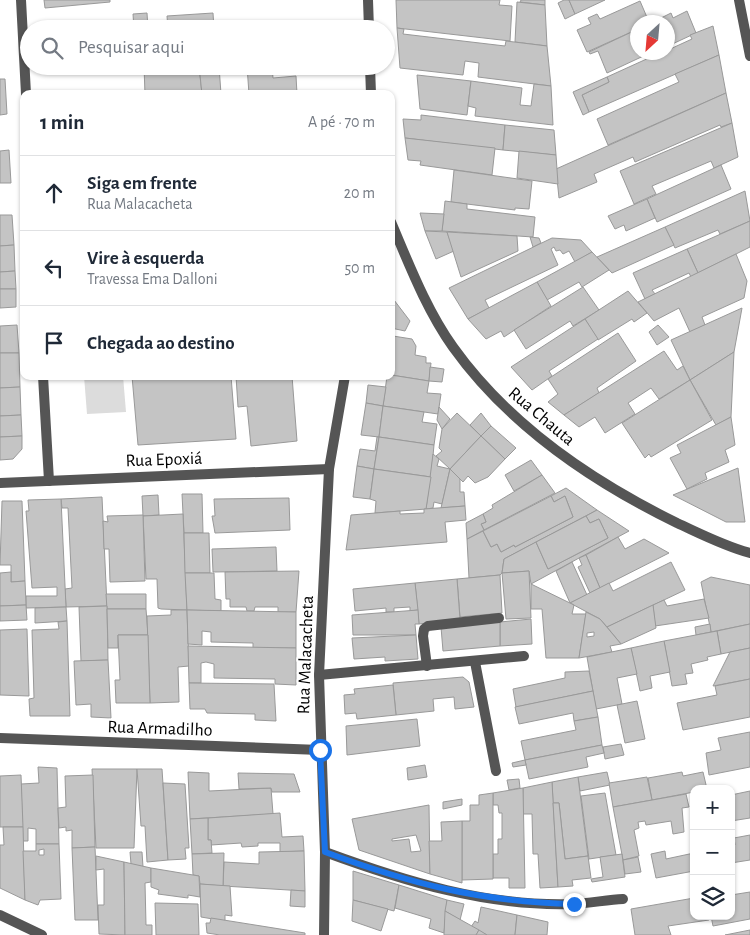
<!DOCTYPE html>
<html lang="pt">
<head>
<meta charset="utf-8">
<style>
	:root { --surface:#fff; --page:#f2f2f3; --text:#1f2937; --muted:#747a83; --line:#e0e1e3 }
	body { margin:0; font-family:"Alegreya Sans",sans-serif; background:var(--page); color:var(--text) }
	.controls { position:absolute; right:15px; bottom:15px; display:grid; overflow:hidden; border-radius:10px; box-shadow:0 1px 4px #0004 }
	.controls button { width:45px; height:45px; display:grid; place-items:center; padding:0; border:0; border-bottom:1px solid var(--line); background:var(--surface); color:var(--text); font:25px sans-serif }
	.compass { position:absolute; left:630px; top:15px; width:45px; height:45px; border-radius:50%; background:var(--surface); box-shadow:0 1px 4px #0004; rotate:206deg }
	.stop { position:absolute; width:15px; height:15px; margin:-11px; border:4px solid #1a73e8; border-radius:50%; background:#fff }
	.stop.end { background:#1a73e8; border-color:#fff; box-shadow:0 1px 5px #0008 }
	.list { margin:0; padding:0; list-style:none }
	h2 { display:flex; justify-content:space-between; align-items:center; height:65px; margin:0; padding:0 20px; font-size:21px }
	h2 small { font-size:16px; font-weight:400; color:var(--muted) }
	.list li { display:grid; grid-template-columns:32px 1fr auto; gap:15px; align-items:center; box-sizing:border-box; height:75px; padding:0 20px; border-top:1px solid var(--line) }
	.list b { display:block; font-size:19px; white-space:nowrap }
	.list p { margin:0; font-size:16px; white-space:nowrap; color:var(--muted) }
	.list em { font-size:16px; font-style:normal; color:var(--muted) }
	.icon { flex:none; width:28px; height:28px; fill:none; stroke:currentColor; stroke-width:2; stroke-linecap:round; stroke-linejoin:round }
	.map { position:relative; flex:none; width:750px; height:935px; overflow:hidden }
	.search { position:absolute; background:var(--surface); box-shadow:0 1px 4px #0004; left:20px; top:20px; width:375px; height:55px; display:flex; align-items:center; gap:12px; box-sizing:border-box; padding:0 18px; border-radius:28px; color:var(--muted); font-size:19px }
	.panel { position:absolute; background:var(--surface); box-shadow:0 1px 4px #0004; left:20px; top:90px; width:375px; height:290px; border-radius:10px }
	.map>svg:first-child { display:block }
	.green { fill:#dcdcdc }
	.building { fill:#c4c4c4; stroke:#999; fill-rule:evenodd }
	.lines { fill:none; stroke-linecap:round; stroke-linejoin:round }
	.lane { stroke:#555; stroke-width:10 }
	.street { stroke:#555; stroke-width:10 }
	.route { stroke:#1a73e8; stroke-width:6 }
	.labels { text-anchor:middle; stroke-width:4; stroke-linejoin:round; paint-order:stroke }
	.street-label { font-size:18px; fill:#000; stroke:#fff }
</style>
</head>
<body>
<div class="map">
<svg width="750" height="935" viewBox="0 0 750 935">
	<rect width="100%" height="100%" fill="#fff"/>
	<!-- green -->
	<path class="green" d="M84,376H123L126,412L87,414Z"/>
	<!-- building -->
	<g class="building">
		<path d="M44,0H110V2L45,8Z"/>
		<path d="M396,0H500L499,5L512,6L510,41L397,28Z"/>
		<path d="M521,0H545V5L520,2Z"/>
		<path d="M564,0H569L575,14L565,19L558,3Z"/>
		<path d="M569,0H605L575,14Z"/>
		<path d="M640,1L649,22H638V29L587,52L577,30L591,24L588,18L597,14L600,19Z"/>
		<path d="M517,2L545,5L547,46L515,42Z"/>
		<path d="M687,11L696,33L668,46V22H658L657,20L671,13L673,18Z"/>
		<path d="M147,13L148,29H134L133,14Z"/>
		<path d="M213,13L214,29H168L167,16Z"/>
		<path d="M713,26L719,55L589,112L582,95L609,82L607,77L662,52H668V50L692,39L690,35Z"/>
		<path d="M397,28L404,29L403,34L505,46L506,41L547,46L551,86L478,77L479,63L465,61L463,75L400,68Z"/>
		<path d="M638,29V52H652L607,73L598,51L590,54L589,52Z"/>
		<path d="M719,55L726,93L608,145L597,119L679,82L675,74Z"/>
		<path d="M144,66H199L202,94H145Z"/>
		<path d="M199,66H219L221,94H202Z"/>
		<path d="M247,66H272L273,78L296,76L297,94H249Z"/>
		<path d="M417,75L471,81L467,115L420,109Z"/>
		<path d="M607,77L609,82L582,95L589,112L583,115L573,92Z"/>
		<path d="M0,79H5L7,114L0,115Z"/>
		<path d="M471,81L522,88L520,105L531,106L534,84L551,86L553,125L475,116L476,108L468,106Z"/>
		<path d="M726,93L732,123L721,127L720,125L635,162L633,157L594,174L597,182L559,198L556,169Z"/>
		<path d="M421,115L505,125L503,150L405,138L403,119L421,120Z"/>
		<path d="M732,123L738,157L714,168L711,161L652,186L656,194L634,204L620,171Z"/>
		<path d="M505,125L554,130L556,155L503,150Z"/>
		<path d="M405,138L495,148L492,175L420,165L421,161L408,160Z"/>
		<path d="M9,150L11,183H0V151Z"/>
		<path d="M519,151L556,155L558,184L517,178Z"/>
		<path d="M721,165L731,189L657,222L647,199Z"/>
		<path d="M454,170L532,181L529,209L515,208V210L451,202Z"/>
		<path d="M745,191L750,221L720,234L718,230L675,248L665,227Z"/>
		<path d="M647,199L655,218L626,231L624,225L615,229L608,216Z"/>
		<path d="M445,201L467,204V209L535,217L533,237L442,231Z"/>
		<path d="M420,213L444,214L442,231H425Z"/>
		<path d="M0,215H12L14,245L0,246Z"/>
		<path d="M750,221V247L698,273L687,249Z"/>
		<path d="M665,227L674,245L612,273L597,257Z"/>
		<path d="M425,231L447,232L454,251L436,259Z"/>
		<path d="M447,232L517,236L518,251L461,277Z"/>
		<path d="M530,237L539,238L541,243L533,247Z"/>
		<path d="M552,238L581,240L592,252L575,262L569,251L563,254L560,250L556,251L554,247L551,249L558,265L485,300L489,308L468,319L449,288Z"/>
		<path d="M14,245L15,271L0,272V246Z"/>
		<path d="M687,249L698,273L691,277L689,273L652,290L655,294L645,299L633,273Z"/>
		<path d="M592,252L609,270L582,287L579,282L547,300L537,282Z"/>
		<path d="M736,254L747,281L744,298L702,317L705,325L690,332L679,308L654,321L638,302Z"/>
		<path d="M15,271L16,289H0V272Z"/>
		<path d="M537,282L551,306L504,337L501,331L486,339L468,319Z"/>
		<path d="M583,287L599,310L573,326L570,321L526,349L514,330Z"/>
		<path d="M0,289H16V307L0,308Z"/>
		<path d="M628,291L647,313L634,322L632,319L598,340L585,319Z"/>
		<path d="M391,299L394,300L410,321L405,331L391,328Z"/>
		<path d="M742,308L734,352L690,380L671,340Z"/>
		<path d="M585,319L598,339L549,371L552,376L532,390L511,367Z"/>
		<path d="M17,325L19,353H0V326Z"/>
		<path d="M658,325L669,337L657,345L649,332Z"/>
		<path d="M618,333L636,361L597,388L599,393L564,415L548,402L558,394L548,379Z"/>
		<path d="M393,336L412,339L416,346L415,355L426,357V363H431L429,381L391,375Z"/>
		<path d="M664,351L677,370L683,366L690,380L659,399L651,388L628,403L635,414L605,433L595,417L579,427L564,415Z"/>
		<path d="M734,352L731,417L716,425L690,380Z"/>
		<path d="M0,353H19L20,387L0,388Z"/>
		<path d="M430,367L444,369L442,382L429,381Z"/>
		<path d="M391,375L429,381L427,393L441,394L438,414L383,406L387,376Z"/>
		<path d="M132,376H231L236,439L138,445Z"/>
		<path d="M236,376H292L297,441L251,446L247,406L238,407Z"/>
		<path d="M690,380L712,420L651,457L649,454L645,458L622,423Z"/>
		<path d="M368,385L386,387L383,406L366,403Z"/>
		<path d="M20,387L21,415L0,416V388Z"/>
		<path d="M366,403L383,406L379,437L361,435Z"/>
		<path d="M383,406L424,412L422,422L437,424L434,445L379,437Z"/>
		<path d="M439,407L450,419L442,429L437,420Z"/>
		<path d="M457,413L481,436L450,469L436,456L442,451L439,448L442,429Z"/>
		<path d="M481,413L491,426L481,436L470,425Z"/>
		<path d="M21,415L22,436L0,437V416Z"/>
		<path d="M731,417L735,445L725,450L729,462L705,473L707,479L687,489L670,458L681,453L677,445Z"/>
		<path d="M491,426L516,448L505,459L481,436Z"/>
		<path d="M22,436V449L13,459L0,460V437Z"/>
		<path d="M481,436L505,459L488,477L475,483L468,476L463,482L450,469Z"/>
		<path d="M377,437H379L374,469L357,466L360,449L375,451Z"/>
		<path d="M379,437L434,445L431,477L374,469Z"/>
		<path d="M433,454L439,459L437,466L450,469L442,504L434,502L433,508L426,509Z"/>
		<path d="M531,460L542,475L514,491L505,475Z"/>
		<path d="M357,466L374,469L370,499L353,497Z"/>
		<path d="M738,468L745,522H726L673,495Z"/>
		<path d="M374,469L431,477L426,509L375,513L376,501L370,499Z"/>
		<path d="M450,469L460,479V492H464L465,506L441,508Z"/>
		<path d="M542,475L555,493L484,530L481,524L486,522L483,514L493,508L492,505Z"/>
		<path d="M566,488L597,510L504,559L502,573L500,575L469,578L467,539L483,531L491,547L497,544L501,552L514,545L515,547L573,517L565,496L554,502L551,496Z"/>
		<path d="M182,494H202L203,533H184Z"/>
		<path d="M158,495L159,515L143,516L142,496Z"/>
		<path d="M551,496L554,502L565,496L573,517L515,547L514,545L501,552L497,544L491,547L483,531Z"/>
		<path d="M102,497L107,606L66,607L65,589L72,588L68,508H62L61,499Z"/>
		<path d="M289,498L290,530L215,533L212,516H215L214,499Z"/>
		<path d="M61,499L66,607L26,608V596H57V587L32,588L26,511H29L28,500Z"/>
		<path d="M2,501H22L25,581L11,582V565H0Z"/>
		<path d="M465,506L466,520L445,522L447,542L346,550L351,515L400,511V514L424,513V509Z"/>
		<path d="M597,510L629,531L531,584L529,571L502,573L504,559L536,542L548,569L608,538L599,519L590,523L586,516Z"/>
		<path d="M183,514L187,610L161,609L158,608L157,579H146L143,516Z"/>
		<path d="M483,514L486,522L481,524L484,530L467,539L466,523Z"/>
		<path d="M143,515L145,581L110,582L109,549H104L103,521L108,522L107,516Z"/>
		<path d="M586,516L590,523L599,519L608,538L548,569L536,542Z"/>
		<path d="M184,533H209L210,573H185Z"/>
		<path d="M618,537L625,549L644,539L669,553L600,588L586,555Z"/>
		<path d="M276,547L277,571L213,572L212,549Z"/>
		<path d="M586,555L600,588L590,593L578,567L582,565L579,558Z"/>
		<path d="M572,562L587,595L570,603L556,571Z"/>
		<path d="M671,562L685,590L607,627L600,619L570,603L609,583L613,591Z"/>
		<path d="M299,571L296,612H278V607H255L254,611H247L246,607H230V599H226L225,572Z"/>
		<path d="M529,571L531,618L506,619L502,573Z"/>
		<path d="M11,572V582L25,581L26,605L0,606V573Z"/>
		<path d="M185,573H214L215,599L221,600V611L187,610Z"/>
		<path d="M500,575L502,613L460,617L457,579Z"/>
		<path d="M711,577L750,585V624L711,632L701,582Z"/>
		<path d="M457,579L460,619L419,624L415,583Z"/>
		<path d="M415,583L418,610L410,611V607L394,608V612H386V608L355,611L353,589Z"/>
		<path d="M531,584L574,605L572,614H586L579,658H546L542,609H531Z"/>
		<path d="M106,594H146V609H107Z"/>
		<path d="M704,599L709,618L655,626L653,605L664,600L667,606Z"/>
		<path d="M26,605L27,620L0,621V606Z"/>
		<path d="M653,605L656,628L621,644L607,627Z"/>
		<path d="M107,606L108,660L81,661L79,607Z"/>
		<path d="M66,607L67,621L35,623V608Z"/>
		<path d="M107,609H146L148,635H118V648H108Z"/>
		<path d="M171,610H187L189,666L178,667L179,702L150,703L147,616L171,615Z"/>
		<path d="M187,610L296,612V648H253V643L211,642V632L202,631V645L188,644Z"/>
		<path d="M418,610L419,624H415L416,635H353L352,615Z"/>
		<path d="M586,612L600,619L621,644L610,646L612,652L579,658ZM594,632V636L587,637V633Z"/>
		<path d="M531,619L532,644L500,646V622Z"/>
		<path d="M67,621L70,716H30L29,699L34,698L32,630L59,629L58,622Z"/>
		<path d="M500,622V646L443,651L441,627Z"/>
		<path d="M710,624L711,632L696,635L695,627Z"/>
		<path d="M750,624V648L721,654L717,631Z"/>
		<path d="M27,629L29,696L0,695V630Z"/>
		<path d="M717,631L721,654L707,657L708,660L691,664L693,673L685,674L687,684L672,686L664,641Z"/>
		<path d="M118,635H148L150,703H116L115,680H120Z"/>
		<path d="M416,635L418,659L385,661V657L354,659L352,638Z"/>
		<path d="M664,641L670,672L650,676L652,688L640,691L631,648Z"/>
		<path d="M188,646L296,648V685L275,684V679L214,678V664L206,662L201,663V683H189Z"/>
		<path d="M631,648L637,674L617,678L622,704L596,709L587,657Z"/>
		<path d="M750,648V679L713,686L730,652Z"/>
		<path d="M108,660L111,718L91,717V704L76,705L74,661Z"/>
		<path d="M589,671L593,691L516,707L513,689L565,678V672Z"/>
		<path d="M463,677L469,682L474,707L455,709L454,697L433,699L434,711L396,715L393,683Z"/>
		<path d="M750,679V717L683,730L677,703L717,695L715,686Z"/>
		<path d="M189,683L274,684L276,721L255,720V714L207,713L205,709H190Z"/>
		<path d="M393,685L396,715L357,719L356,713L345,714L344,695L355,694L354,689Z"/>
		<path d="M593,691L598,717L574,721L573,713L519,724L515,707Z"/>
		<path d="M637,701L645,739L625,743L617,705Z"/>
		<path d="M598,717L602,745L525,760L521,741L576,730L574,721Z"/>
		<path d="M417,719L420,746L347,755L346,726Z"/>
		<path d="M750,732V767L709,775L706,753L721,750L718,738Z"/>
		<path d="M621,744L624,755L605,759L603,747Z"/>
		<path d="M602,745L604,753L586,757L588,767L529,779L525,760Z"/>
		<path d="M525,760L526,765L513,767L512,763Z"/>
		<path d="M425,765L427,777L408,780L407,768Z"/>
		<path d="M38,767L57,768L59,844H36V829L28,828V841H23L21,784L39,783Z"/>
		<path d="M92,769H137L134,848H96Z"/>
		<path d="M137,769H162L168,860L147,862L145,826H141Z"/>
		<path d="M188,772L209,773V791L271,788L273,814L190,819Z"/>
		<path d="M607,772L610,785L580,791L578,777Z"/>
		<path d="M682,772L683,776L703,772L707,789H694V792L652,800L648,778Z"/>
		<path d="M238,773L294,774L300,792H272L271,788L239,789Z"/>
		<path d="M21,775L23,827H0V776Z"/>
		<path d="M93,775L95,847L72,848V830L66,831V827L59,828L58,808L66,807L65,776Z"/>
		<path d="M578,777L588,856L565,859L559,803H553L552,782Z"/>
		<path d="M647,777L652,800L613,807L609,783Z"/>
		<path d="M519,779L520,788L509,790L507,780Z"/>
		<path d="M552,782L558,887L540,888L538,854H533L532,814H523V788Z"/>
		<path d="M163,783L185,784L189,848H185L186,859L168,860Z"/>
		<path d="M523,788L525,888H509V878H493V854H498V839H502V813H499L498,805H493V793Z"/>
		<path d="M750,791V818L731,821V795Z"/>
		<path d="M493,793V879L462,880V821H470V805H479V795Z"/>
		<path d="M605,793L616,855L589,859L581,796Z"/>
		<path d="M686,794L689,807L682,808L684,832L673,834L671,821L646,825L645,821L638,822L639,828L634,830L639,856L623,860L613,807Z"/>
		<path d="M462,799V805L443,809V802Z"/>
		<path d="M553,803H559L565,859L588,856L591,878L572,880L573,886L558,887Z"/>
		<path d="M429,805L430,874L359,850L352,819ZM416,835L421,851L411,852L409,839L392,841V839Z"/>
		<path d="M280,813L282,837L303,836L304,851L280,852V843H258V846L242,847L241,843L211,845V840H208V818Z"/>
		<path d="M208,818V840H211L212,853L192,854L190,819Z"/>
		<path d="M462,821V883L430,874L429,841H442L441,822Z"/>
		<path d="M3,827H23L25,900L0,888V845H4Z"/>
		<path d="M750,835V860L731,863V846L735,845L734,838Z"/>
		<path d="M36,844H59L61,899L40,900L38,905L25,900L23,851H36ZM44,849V855H39V850Z"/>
		<path d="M95,847L98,920H75L72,848Z"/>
		<path d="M304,851L305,891L223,886L224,862L259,864V852Z"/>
		<path d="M665,851L666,859L694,853V871L656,878L651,854Z"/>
		<path d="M130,852H142L143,867L131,864Z"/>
		<path d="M224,853L223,886L200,884L199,876L193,875L192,854Z"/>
		<path d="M622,854L625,877L592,882L591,879L603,877L600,857Z"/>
		<path d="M96,856L124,862L125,935L99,934L98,905H104V869L96,870Z"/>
		<path d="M638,857L641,872L625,874L623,860Z"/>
		<path d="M124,862L151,868V882L145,883L146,925H152V935H125Z"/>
		<path d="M151,868L199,876L200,897L188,895V898L158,894L159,890L151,887Z"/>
		<path d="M353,871L399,885L394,911L353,900Z"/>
		<path d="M200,884L230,886L232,916L225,915V921L201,917Z"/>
		<path d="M399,885L447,900L444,933L429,928L431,919L395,908Z"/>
		<path d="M291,890L305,891V907L290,906Z"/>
		<path d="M750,892V919L713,926L711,916H731V895Z"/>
		<path d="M694,898V916H711L708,917L709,920L668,926L671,935H635L631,909Z"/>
		<path d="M353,900L388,909L381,931L352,921Z"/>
		<path d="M447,900L464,904L460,920L445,911Z"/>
		<path d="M155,903L198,904L199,935H156Z"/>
		<path d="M481,907L517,915L515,935H487L471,927L475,921L478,923Z"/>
		<path d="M445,911L479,930L476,935H444Z"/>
		<path d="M517,915L548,922L547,935H515Z"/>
		<path d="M211,918L305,933V935H220L207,933L206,923H210Z"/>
		<path d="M479,930L487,935H476Z"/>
		<path d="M750,930V935H725Z"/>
	</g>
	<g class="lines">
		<!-- lane -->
		<g class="lane">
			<path d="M475,662L496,771"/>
			<path d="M427,666L423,636L424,629L428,626L499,618"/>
			<path d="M319,675L524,656"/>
			<path d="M325,852C404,881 487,907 573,904C590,903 607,900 623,899"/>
		</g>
		<!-- street -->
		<g class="street">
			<path d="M21,0L26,94"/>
			<path d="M368,0L369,29"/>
			<path d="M739,0L750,56"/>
			<path d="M370,66L371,94"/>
			<path d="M391,222C409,264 426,309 453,347C508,424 593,482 677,523C701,534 724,546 750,553"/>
			<path d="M43,376L49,481"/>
			<path d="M0,483L329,469"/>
			<path d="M0,738L320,750"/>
			<path d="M0,915L42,935"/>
			<path d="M324,935L325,852L319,675L329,469L345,376"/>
		</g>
	</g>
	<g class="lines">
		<!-- route -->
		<path class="route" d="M320,750L325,852C411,884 481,902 574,904"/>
	</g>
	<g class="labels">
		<!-- street labels -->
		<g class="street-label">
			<text transform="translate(542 416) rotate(40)" y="6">Rua Chauta</text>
			<text transform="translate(164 459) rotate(-2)" y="6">Rua Epoxiá</text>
			<text transform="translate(305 655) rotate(-88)" y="6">Rua Malacacheta</text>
			<text transform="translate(160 728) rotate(2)" y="6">Rua Armadilho</text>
		</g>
	</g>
</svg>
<div class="controls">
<button>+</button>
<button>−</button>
<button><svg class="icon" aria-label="layers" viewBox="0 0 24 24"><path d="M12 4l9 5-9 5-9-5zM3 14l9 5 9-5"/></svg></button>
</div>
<svg class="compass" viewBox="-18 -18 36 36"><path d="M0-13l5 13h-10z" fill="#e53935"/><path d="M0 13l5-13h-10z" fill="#747a83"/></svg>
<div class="stop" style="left:320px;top:750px"></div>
<div class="stop end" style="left:574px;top:904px"></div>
<div class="search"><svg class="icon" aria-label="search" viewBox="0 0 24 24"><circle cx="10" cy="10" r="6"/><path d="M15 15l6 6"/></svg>Pesquisar aqui</div>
<section class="panel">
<h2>1 min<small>A pé · 70 m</small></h2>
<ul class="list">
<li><svg class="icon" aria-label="ahead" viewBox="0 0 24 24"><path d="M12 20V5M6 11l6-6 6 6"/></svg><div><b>Siga em frente</b><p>Rua Malacacheta</p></div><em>20 m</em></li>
<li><svg class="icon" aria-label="left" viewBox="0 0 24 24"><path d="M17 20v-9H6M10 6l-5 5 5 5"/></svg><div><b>Vire à esquerda</b><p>Travessa Ema Dalloni</p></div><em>50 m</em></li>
<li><svg class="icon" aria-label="arrive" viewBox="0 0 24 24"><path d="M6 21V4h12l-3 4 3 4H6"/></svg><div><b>Chegada ao destino</b></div></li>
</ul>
</section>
</div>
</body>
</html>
